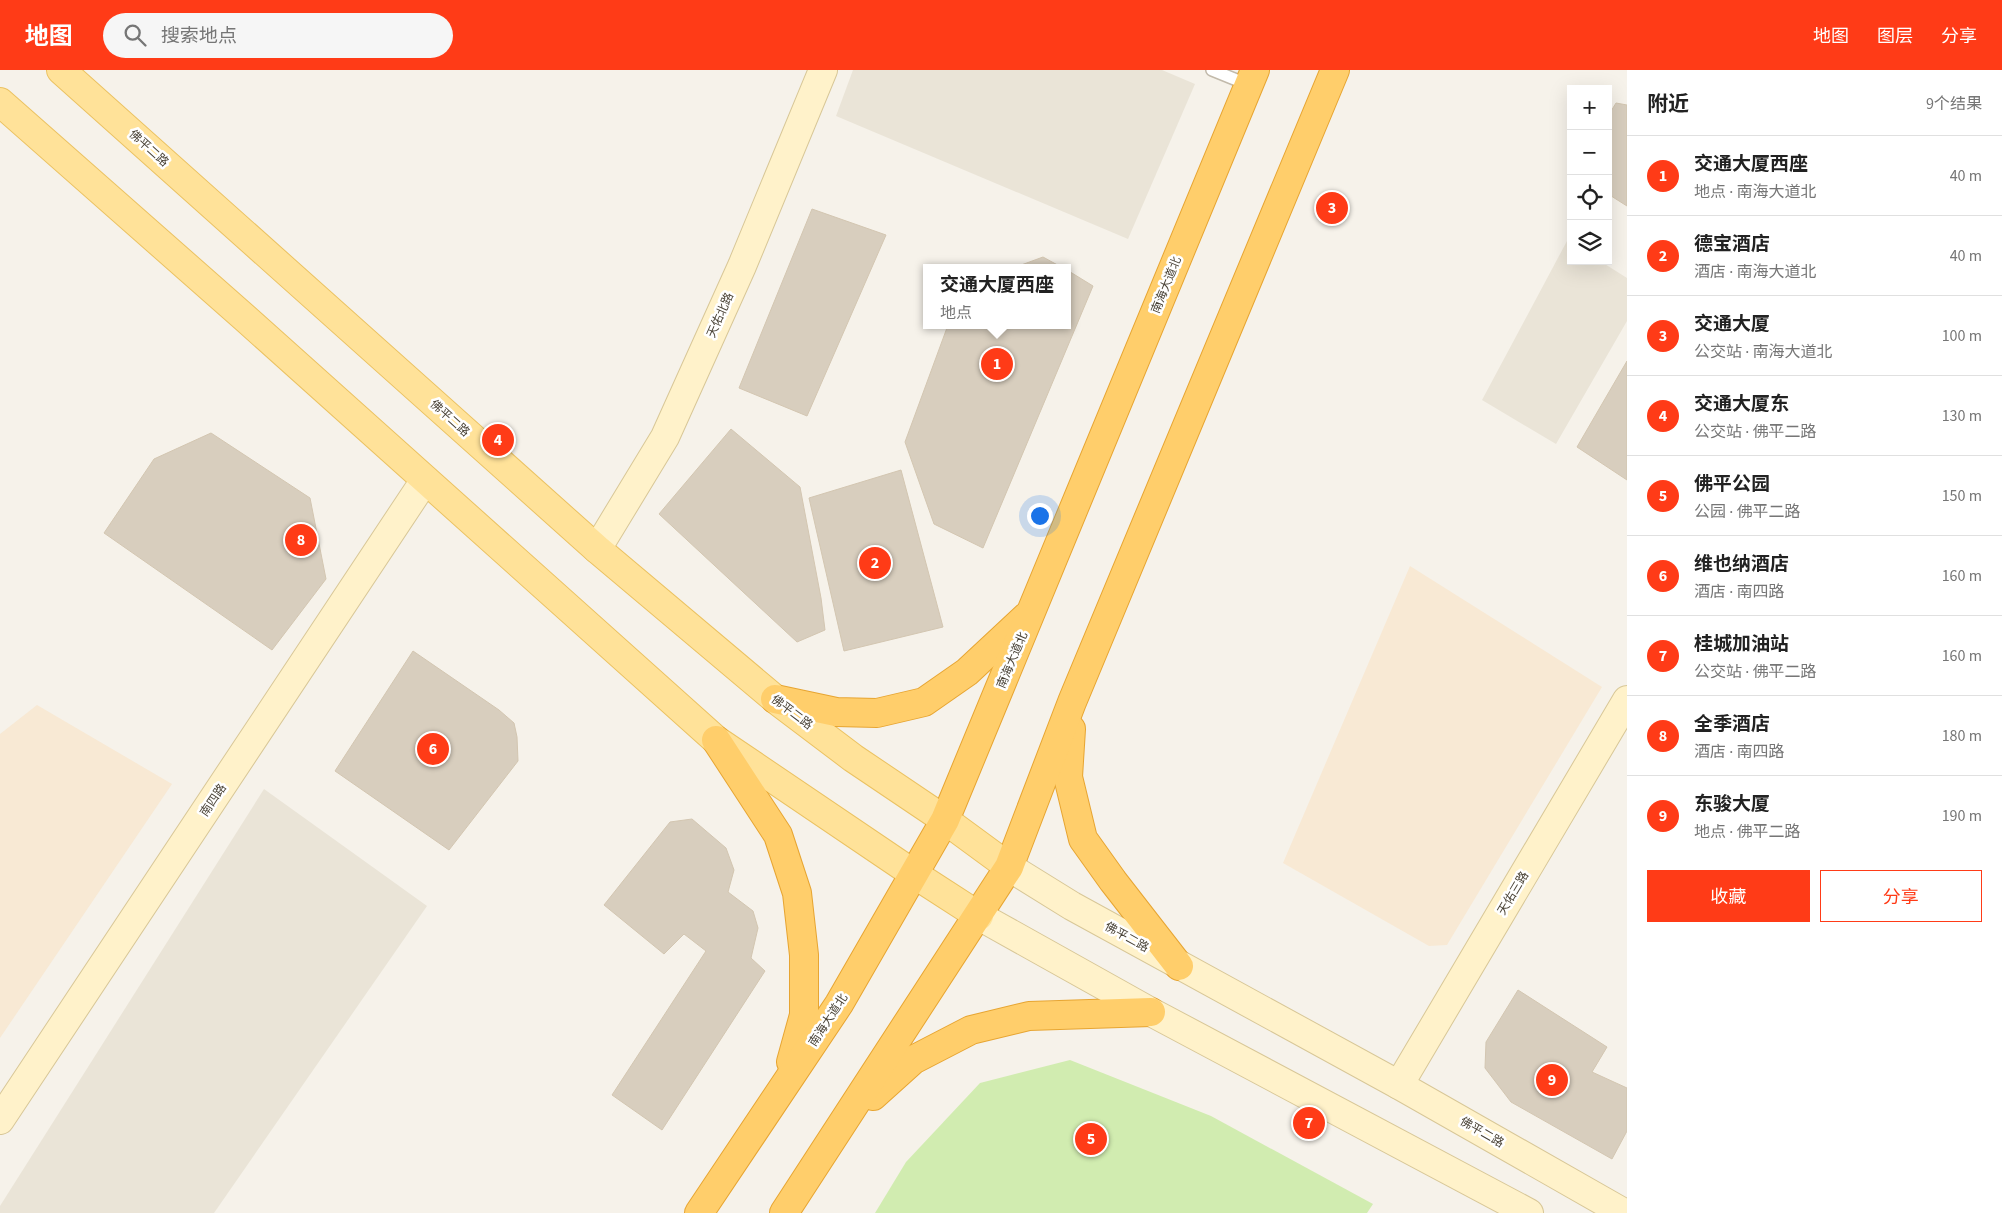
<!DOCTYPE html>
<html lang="zh">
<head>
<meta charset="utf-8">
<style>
	:root { --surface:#fff; --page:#f6f6f6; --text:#222; --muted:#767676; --line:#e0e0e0; --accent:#ff3b17 }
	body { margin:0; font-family:"Source Sans 3","Noto Sans SC",sans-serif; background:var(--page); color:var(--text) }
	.controls { position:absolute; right:15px; top:15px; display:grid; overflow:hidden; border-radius:0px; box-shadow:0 5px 20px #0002 }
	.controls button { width:45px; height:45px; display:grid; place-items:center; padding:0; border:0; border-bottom:1px solid var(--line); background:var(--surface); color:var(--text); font:25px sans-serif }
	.you { position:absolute; left:1039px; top:445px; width:18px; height:18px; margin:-12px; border:4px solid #fff; border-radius:50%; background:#1a73e8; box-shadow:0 0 0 8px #1a73e833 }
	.badge { display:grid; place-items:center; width:32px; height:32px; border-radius:50%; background:var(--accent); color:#fff; font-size:16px; font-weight:700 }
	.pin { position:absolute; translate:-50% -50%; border:2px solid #fff; box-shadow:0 1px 5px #0006 }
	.popup { position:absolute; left:923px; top:194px; width:148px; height:65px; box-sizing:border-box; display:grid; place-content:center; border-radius:0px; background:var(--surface); filter:drop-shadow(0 1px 4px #0005); font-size:16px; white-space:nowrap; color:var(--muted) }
	.popup b { font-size:19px; color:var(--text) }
	.popup::after { content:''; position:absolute; left:50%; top:100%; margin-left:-10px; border:10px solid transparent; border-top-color:var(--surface) }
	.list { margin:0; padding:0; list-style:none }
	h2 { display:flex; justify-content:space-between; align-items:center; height:65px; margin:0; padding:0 20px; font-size:21px }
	h2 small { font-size:16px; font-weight:400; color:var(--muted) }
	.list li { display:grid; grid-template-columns:32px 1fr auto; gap:15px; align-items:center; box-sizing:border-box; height:80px; padding:0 20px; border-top:1px solid var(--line) }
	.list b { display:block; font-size:19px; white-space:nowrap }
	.list p { margin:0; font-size:16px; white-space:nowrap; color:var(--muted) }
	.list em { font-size:16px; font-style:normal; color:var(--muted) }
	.actions { display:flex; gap:10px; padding:15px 20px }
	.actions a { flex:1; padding:11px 0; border:1px solid var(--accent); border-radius:0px; text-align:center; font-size:18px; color:var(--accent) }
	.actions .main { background:var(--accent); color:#fff }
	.icon { flex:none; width:28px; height:28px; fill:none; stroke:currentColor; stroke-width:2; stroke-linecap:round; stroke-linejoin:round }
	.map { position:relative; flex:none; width:1627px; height:1143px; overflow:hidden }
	header { display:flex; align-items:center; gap:30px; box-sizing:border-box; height:70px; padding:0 25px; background:var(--accent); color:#fff }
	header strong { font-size:24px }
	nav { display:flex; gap:28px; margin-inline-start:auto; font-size:18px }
	.search { width:350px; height:45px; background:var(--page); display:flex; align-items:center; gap:12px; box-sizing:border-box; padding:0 18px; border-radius:28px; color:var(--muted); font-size:19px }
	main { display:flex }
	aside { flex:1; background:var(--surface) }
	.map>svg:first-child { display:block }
	.residential { fill:#eae4d7 }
	.commercial { fill:#f8e9d4 }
	.green { fill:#d1ecb0 }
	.building { fill:#d8cebe; stroke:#d3c6b1 }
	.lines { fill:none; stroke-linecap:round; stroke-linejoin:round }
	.lane-casing { stroke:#c2baab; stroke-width:14 }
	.secondary-casing { stroke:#d8c797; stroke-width:30 }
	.primary-casing { stroke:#ebc262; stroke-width:30 }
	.highway-casing { stroke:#e7a532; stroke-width:30 }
	.lane { stroke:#fff; stroke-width:11 }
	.secondary { stroke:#fff2ca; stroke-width:28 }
	.primary { stroke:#ffe299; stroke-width:28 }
	.highway { stroke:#ffce6b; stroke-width:28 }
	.labels { text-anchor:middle; stroke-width:5; stroke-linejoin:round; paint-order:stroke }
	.street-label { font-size:12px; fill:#4a4337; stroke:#fff }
</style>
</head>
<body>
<header>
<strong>地图</strong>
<div class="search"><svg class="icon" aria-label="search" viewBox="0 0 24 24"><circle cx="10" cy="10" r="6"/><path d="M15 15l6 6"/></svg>搜索地点</div>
<nav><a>地图</a><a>图层</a><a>分享</a></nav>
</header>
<main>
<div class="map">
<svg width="1627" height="1143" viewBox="0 0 1627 1143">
	<rect width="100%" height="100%" fill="#f6f2ea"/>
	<!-- residential -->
	<g class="residential">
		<path d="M853,0H1162L1195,14L1128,169L836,46Z"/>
		<path d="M1567,171L1571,173V191H1600L1627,208V251L1556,374L1482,330Z"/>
		<path d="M264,719L427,836L214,1143H0V1136Z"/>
	</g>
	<!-- commercial -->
	<g class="commercial">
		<path d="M1410,496L1602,617L1447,875L1429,876L1283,793Z"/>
		<path d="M37,635L172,714L0,968V664Z"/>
	</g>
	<!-- green -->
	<path class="green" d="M1070,990L1211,1046L1373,1134L1367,1143H875L906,1092L980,1013Z"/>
	<!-- building -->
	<g class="building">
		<path d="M1616,33L1627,35V136L1608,124V46Z"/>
		<path d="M812,139L886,165L807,346L739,318Z"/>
		<path d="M1043,187L1063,198H1013Z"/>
		<path d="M1067,200L1093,216L983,478L934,454L905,372L948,255H1067Z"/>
		<path d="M1627,291V410L1577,377Z"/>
		<path d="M731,359L800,417L821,528L825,560L797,572L659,444Z"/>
		<path d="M211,363L310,428L326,509L272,580L104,463L154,389Z"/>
		<path d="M901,400L943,557L844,581L809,428Z"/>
		<path d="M413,581L499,640L514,653L517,667L518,691L449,780L335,701Z"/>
		<path d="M692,749L726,778L734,800L728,822L753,841L758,858L751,888L765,901L662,1060L612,1025L706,881L684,864L664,884L604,835L670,752Z"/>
		<path d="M1518,920L1607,977L1592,1002L1627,1018V1061L1612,1089L1511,1032L1485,998L1486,972Z"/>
	</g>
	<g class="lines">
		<defs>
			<path id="lane" d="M1212,0L1249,15"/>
			<g id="secondary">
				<path d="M597,479L665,367L742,196L823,0"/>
				<path d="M1009,797L1072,836L1399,1015L1624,1143"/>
				<path d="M979,846L1151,942L1529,1143"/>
				<path d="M1399,1015L1627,630"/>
				<path d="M0,1050L425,410"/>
			</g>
			<g id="primary">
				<path d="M61,0L597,479L775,629L853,688L945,750L1009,797"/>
				<path d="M0,32L245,248L716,670L914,804L979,846"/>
			</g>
			<g id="highway">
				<path d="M775,629L836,642L877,643L924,632L967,602L1026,547"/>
				<path d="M1071,659L1068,707L1083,769L1113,811L1179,896"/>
				<path d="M716,670L778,765L797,823L804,885V945L791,992"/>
				<path d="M873,1026L913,990L971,960L1029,946L1151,942"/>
				<path d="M699,1143L839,934L945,750L1255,0"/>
				<path d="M784,1143L1009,797L1072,632L1335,0"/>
			</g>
		</defs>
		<!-- lane casing -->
		<use href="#lane" class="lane-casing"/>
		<!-- secondary casing -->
		<use href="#secondary" class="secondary-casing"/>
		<!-- primary casing -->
		<use href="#primary" class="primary-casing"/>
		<!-- highway casing -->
		<use href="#highway" class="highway-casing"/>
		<!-- lane -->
		<use href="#lane" class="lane"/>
		<!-- secondary -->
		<use href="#secondary" class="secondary"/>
		<!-- primary -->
		<use href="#primary" class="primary"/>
		<!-- highway -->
		<use href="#highway" class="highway"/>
	</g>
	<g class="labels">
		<!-- street labels -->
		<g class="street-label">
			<text transform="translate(149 78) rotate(42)" y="4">佛平二路</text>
			<text transform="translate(1166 215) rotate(-68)" y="4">南海大道北</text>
			<text transform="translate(720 245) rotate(-66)" y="4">天佑北路</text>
			<text transform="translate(450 348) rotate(42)" y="4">佛平二路</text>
			<text transform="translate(1012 590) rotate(-67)" y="4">南海大道北</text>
			<text transform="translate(792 642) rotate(37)" y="4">佛平二路</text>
			<text transform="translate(213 730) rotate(-56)" y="4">南四路</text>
			<text transform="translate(1513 823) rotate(-59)" y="4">天佑三路</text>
			<text transform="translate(1127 867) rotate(29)" y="4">佛平二路</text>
			<text transform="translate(828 950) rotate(-57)" y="4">南海大道北</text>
			<text transform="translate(1482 1062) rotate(30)" y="4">佛平二路</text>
		</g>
	</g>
</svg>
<div class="controls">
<button>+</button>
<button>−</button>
<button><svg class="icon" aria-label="locate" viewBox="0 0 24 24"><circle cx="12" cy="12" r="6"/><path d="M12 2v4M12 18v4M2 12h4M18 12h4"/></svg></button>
<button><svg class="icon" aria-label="layers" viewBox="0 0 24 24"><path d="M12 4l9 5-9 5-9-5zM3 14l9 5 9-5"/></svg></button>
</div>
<div class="you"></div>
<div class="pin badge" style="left:997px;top:294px">1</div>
<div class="popup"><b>交通大厦西座</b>地点</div>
<div class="pin badge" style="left:875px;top:493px">2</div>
<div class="pin badge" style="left:1332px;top:138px">3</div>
<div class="pin badge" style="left:498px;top:370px">4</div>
<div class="pin badge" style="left:1091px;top:1069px">5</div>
<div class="pin badge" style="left:433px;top:679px">6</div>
<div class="pin badge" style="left:1309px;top:1053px">7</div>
<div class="pin badge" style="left:301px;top:470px">8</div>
<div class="pin badge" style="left:1552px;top:1010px">9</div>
</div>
<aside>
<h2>附近<small>9个结果</small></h2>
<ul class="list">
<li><span class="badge">1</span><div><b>交通大厦西座</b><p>地点 · 南海大道北</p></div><em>40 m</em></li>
<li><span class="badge">2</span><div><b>德宝酒店</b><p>酒店 · 南海大道北</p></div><em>40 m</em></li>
<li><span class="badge">3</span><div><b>交通大厦</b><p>公交站 · 南海大道北</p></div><em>100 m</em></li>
<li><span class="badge">4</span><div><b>交通大厦东</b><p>公交站 · 佛平二路</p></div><em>130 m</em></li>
<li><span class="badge">5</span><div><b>佛平公园</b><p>公园 · 佛平二路</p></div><em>150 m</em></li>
<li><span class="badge">6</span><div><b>维也纳酒店</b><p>酒店 · 南四路</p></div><em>160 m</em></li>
<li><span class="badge">7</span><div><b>桂城加油站</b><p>公交站 · 佛平二路</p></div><em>160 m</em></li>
<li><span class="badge">8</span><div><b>全季酒店</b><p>酒店 · 南四路</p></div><em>180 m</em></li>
<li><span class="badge">9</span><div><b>东骏大厦</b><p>地点 · 佛平二路</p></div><em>190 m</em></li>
</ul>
<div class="actions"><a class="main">收藏</a><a>分享</a></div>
</aside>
</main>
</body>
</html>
